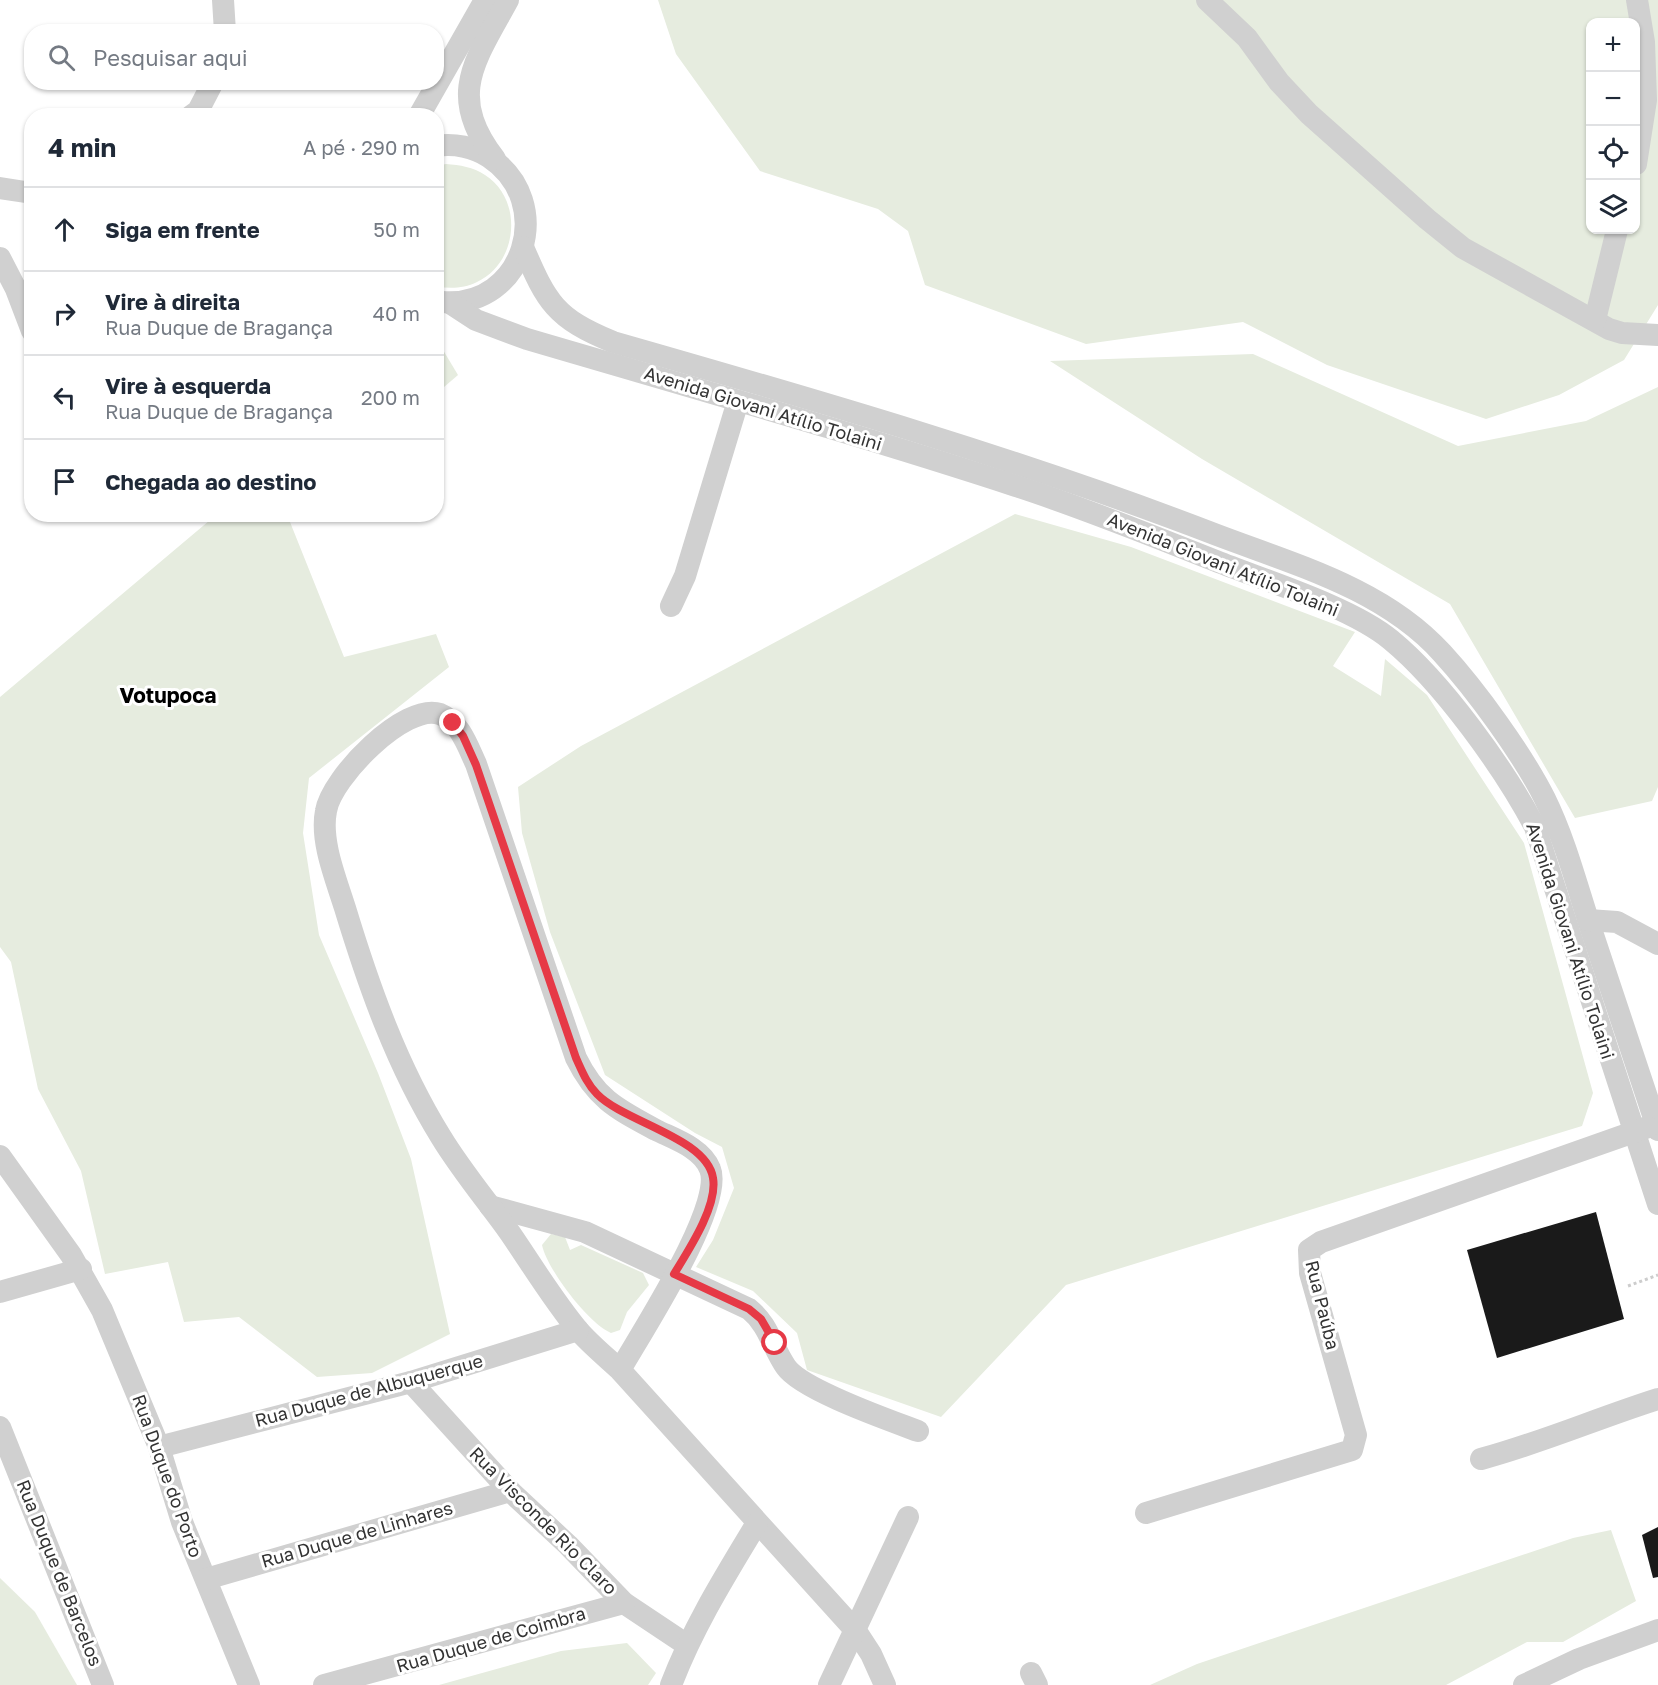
<!DOCTYPE html>
<html lang="pt">
<head>
<meta charset="utf-8">
<style>
	:root { --surface:#fff; --page:#f2f2f3; --text:#1f2937; --muted:#747a83; --line:#e0e1e3 }
	body { margin:0; font-family:"Golos Text",sans-serif; background:var(--page); color:var(--text) }
	.controls { position:absolute; right:18px; top:18px; display:grid; overflow:hidden; border-radius:12px; box-shadow:0 2px 4px #0004 }
	.controls button { width:54px; height:54px; display:grid; place-items:center; padding:0; border:0; border-bottom:2px solid var(--line); background:var(--surface); color:var(--text); font:30px sans-serif }
	.stop { position:absolute; width:18px; height:18px; margin:-14px; border:4px solid #e63946; border-radius:50%; background:#fff }
	.stop.end { background:#e63946; border-color:#fff; box-shadow:0 2px 6px #0008 }
	.list { margin:0; padding:0; list-style:none }
	h2 { display:flex; justify-content:space-between; align-items:center; height:78px; margin:0; padding:0 24px; font-size:26px }
	h2 small { font-size:20px; font-weight:400; color:var(--muted) }
	.list li { display:grid; grid-template-columns:39px 1fr auto; gap:18px; align-items:center; box-sizing:border-box; height:84px; padding:0 24px; border-top:2px solid var(--line) }
	.list b { display:block; font-size:22px; white-space:nowrap }
	.list p { margin:0; font-size:20px; white-space:nowrap; color:var(--muted) }
	.list em { font-size:20px; font-style:normal; color:var(--muted) }
	.icon { flex:none; width:33px; height:33px; fill:none; stroke:currentColor; stroke-width:2; stroke-linecap:round; stroke-linejoin:round }
	.map { position:relative; flex:none; width:1658px; height:1685px; overflow:hidden }
	.search { position:absolute; background:var(--surface); box-shadow:0 2px 4px #0004; left:24px; top:24px; width:420px; height:66px; display:flex; align-items:center; gap:15px; box-sizing:border-box; padding:0 21px; border-radius:24px; color:var(--muted); font-size:22px }
	.panel { position:absolute; background:var(--surface); box-shadow:0 2px 4px #0004; left:24px; top:108px; width:420px; height:414px; border-radius:24px }
	.map>svg:first-child { display:block }
	.green { fill:#e6ecdf; fill-rule:evenodd }
	.building { fill:#1a1a1a }
	.lines { fill:none; stroke-linecap:round; stroke-linejoin:round }
	.path { stroke:#cdcdcd; stroke-width:3; stroke-dasharray:3 3; stroke-linecap:butt }
	.minor { stroke:#d0d0d0; stroke-width:22 }
	.route { stroke:#e63946; stroke-width:8 }
	.labels { text-anchor:middle; stroke-width:6; stroke-linejoin:round; paint-order:stroke }
	.street-label { font-size:18px; fill:#333; stroke:#fff }
	.quarter-label { font-size:21px; font-weight:bold; fill:#000; stroke:#fff }
</style>
</head>
<body>
<div class="map">
<svg width="1658" height="1685" viewBox="0 0 1658 1685">
	<rect width="100%" height="100%" fill="#fff"/>
	<!-- green -->
	<g class="green">
		<path d="M658,0H1658V305L1624,360L1559,395L1486,419L1327,365L1243,322L1086,344L925,285L908,231L878,209L760,171L676,54ZM1590,22H1636V230H1590Z"/>
		<path d="M446,164C460,165 473,167 485,175C524,200 518,263 477,282C464,289 450,288 437,287V166Z"/>
		<path d="M437,340L458,375L437,393H436Z"/>
		<path d="M1253,354L1458,446L1586,421L1658,387V787L1652,801L1575,818L1450,604L1202,459L1050,361Z"/>
		<path d="M1015,514L1131,547L1355,632L1333,666L1381,696L1385,659L1427,695L1524,843L1593,1093L1582,1126L1066,1285L941,1417L807,1370L797,1333L753,1291L696,1267L713,1240L734,1188L722,1147L695,1133L605,1075L550,932L522,833L518,787L581,746Z"/>
		<path d="M216,515H290L288,517L344,657L436,634L449,667L309,778L303,833L319,935L378,1073L411,1159L450,1334L372,1373L317,1377L239,1317L184,1322L168,1262L105,1274L81,1171L38,1089L11,962L0,947V697Z"/>
		<path d="M551,1234L565,1237L570,1250L581,1245L643,1273L649,1285L627,1312L620,1330L611,1333C588,1323 547,1269 542,1245Z"/>
		<path d="M1611,1530L1636,1601L1563,1642H1527L1446,1685H1150L1197,1664L1573,1538Z"/>
		<path d="M0,1578L35,1612L77,1685H0Z"/>
		<path d="M627,1643L656,1673L648,1685H439L561,1651Z"/>
	</g>
	<!-- building -->
	<g class="building">
		<path d="M1596,1212L1624,1319L1497,1358L1467,1250Z"/>
		<path d="M1658,1527V1577L1653,1578L1642,1535Z"/>
	</g>
	<g class="lines">
		<!-- path -->
		<path class="path" d="M1628,1286L1658,1275"/>
		<!-- minor -->
		<g class="minor">
			<path d="M223,0L225,32"/>
			<path d="M1207,0L1247,38L1279,82L1309,114L1427,219L1463,248L1609,329L1622,333L1658,335"/>
			<path d="M191,116L198,111L213,82"/>
			<path d="M419,116L485,0"/>
			<path d="M436,146C454,143 474,147 489,157C557,202 524,309 442,302"/>
			<path d="M495,159C446,95 475,61 508,0"/>
			<path d="M1636,164L1646,100L1644,42L1637,0"/>
			<path d="M0,188L32,193"/>
			<path d="M523,247C547,303 555,318 613,342C816,400 1020,459 1217,535C1296,565 1384,589 1442,653C1476,690 1523,755 1545,799C1565,840 1576,883 1590,926C1613,994 1636,1062 1658,1130"/>
			<path d="M0,258L16,289L32,331"/>
			<path d="M450,303L476,320L527,339C690,387 854,433 1016,486C1084,508 1150,535 1216,561C1266,581 1351,607 1391,640C1442,682 1504,768 1535,827L1658,1204"/>
			<path d="M1595,320L1617,230"/>
			<path d="M671,606L685,576L738,401"/>
			<path d="M1588,920L1617,922L1658,944"/>
			<path d="M0,1156L71,1255L102,1310L159,1447L182,1522L249,1685"/>
			<path d="M490,1206L585,1232L749,1309C769,1325 772,1347 786,1367C802,1390 889,1420 918,1431"/>
			<path d="M0,1292L81,1269"/>
			<path d="M620,1370C641,1333 725,1205 710,1169C702,1148 674,1139 656,1130C617,1109 596,1099 576,1058L476,764C468,747 460,722 440,714C405,702 331,778 326,811C320,841 336,879 345,908C369,987 397,1066 441,1137C461,1170 487,1201 510,1233C532,1265 553,1300 578,1330C590,1344 606,1357 620,1370L856,1631L871,1654L885,1685"/>
			<path d="M411,1382L510,1491L568,1545L624,1603L687,1645"/>
			<path d="M0,1427L103,1685"/>
			<path d="M159,1447L411,1382L578,1330"/>
			<path d="M1481,1459C1541,1443 1598,1418 1658,1399"/>
			<path d="M1146,1513L1352,1450L1356,1435L1310,1273L1309,1250L1321,1242L1648,1127"/>
			<path d="M206,1579L510,1491"/>
			<path d="M1031,1673L1037,1685"/>
			<path d="M324,1685L624,1603"/>
			<path d="M671,1685C693,1627 725,1576 757,1523"/>
			<path d="M829,1685L908,1517"/>
			<path d="M1524,1685L1579,1659L1658,1630"/>
		</g>
	</g>
	<g class="lines">
		<!-- route -->
		<path class="route" d="M453,723L463,736L476,765L576,1058C582,1071 587,1084 597,1094C624,1122 707,1138 713,1178C718,1206 688,1251 674,1274L749,1309L761,1319L775,1343"/>
	</g>
	<g class="labels">
		<!-- street labels -->
		<g class="street-label">
			<text transform="translate(763 409) rotate(17)" y="6">Avenida Giovani Atílio Tolaini</text>
			<text transform="translate(1223 565) rotate(22)" y="6">Avenida Giovani Atílio Tolaini</text>
			<text transform="translate(1570 941) rotate(72)" y="6">Avenida Giovani Atílio Tolaini</text>
			<text transform="translate(1322 1305) rotate(76)" y="6">Rua Paúba</text>
			<text transform="translate(369 1391) rotate(-15)" y="6">Rua Duque de Albuquerque</text>
			<text transform="translate(167 1476) rotate(70)" y="6">Rua Duque do Porto</text>
			<text transform="translate(543 1521) rotate(45)" y="6">Rua Visconde Rio Claro</text>
			<text transform="translate(357 1535) rotate(-16)" y="6">Rua Duque de Linhares</text>
			<text transform="translate(59 1573) rotate(68)" y="6">Rua Duque de Barcelos</text>
			<text transform="translate(491 1640) rotate(-16)" y="6">Rua Duque de Coimbra</text>
		</g>
		<!-- quarter labels -->
		<g class="quarter-label">
			<text x="168" y="703">Votupoca</text>
		</g>
	</g>
</svg>
<div class="controls">
<button>+</button>
<button>−</button>
<button><svg class="icon" aria-label="locate" viewBox="0 0 24 24"><circle cx="12" cy="12" r="6"/><path d="M12 2v4M12 18v4M2 12h4M18 12h4"/></svg></button>
<button><svg class="icon" aria-label="layers" viewBox="0 0 24 24"><path d="M12 4l9 5-9 5-9-5zM3 14l9 5 9-5"/></svg></button>
</div>
<div class="stop" style="left:775px;top:1343px"></div>
<div class="stop end" style="left:453px;top:723px"></div>
<div class="search"><svg class="icon" aria-label="search" viewBox="0 0 24 24"><circle cx="10" cy="10" r="6"/><path d="M15 15l6 6"/></svg>Pesquisar aqui</div>
<section class="panel">
<h2>4 min<small>A pé · 290 m</small></h2>
<ul class="list">
<li><svg class="icon" aria-label="ahead" viewBox="0 0 24 24"><path d="M12 20V5M6 11l6-6 6 6"/></svg><div><b>Siga em frente</b></div><em>50 m</em></li>
<li><svg class="icon" aria-label="right" viewBox="0 0 24 24"><path d="M7 20v-9h11M14 6l5 5-5 5"/></svg><div><b>Vire à direita</b><p>Rua Duque de Bragança</p></div><em>40 m</em></li>
<li><svg class="icon" aria-label="left" viewBox="0 0 24 24"><path d="M17 20v-9H6M10 6l-5 5 5 5"/></svg><div><b>Vire à esquerda</b><p>Rua Duque de Bragança</p></div><em>200 m</em></li>
<li><svg class="icon" aria-label="arrive" viewBox="0 0 24 24"><path d="M6 21V4h12l-3 4 3 4H6"/></svg><div><b>Chegada ao destino</b></div></li>
</ul>
</section>
</div>
</body>
</html>
